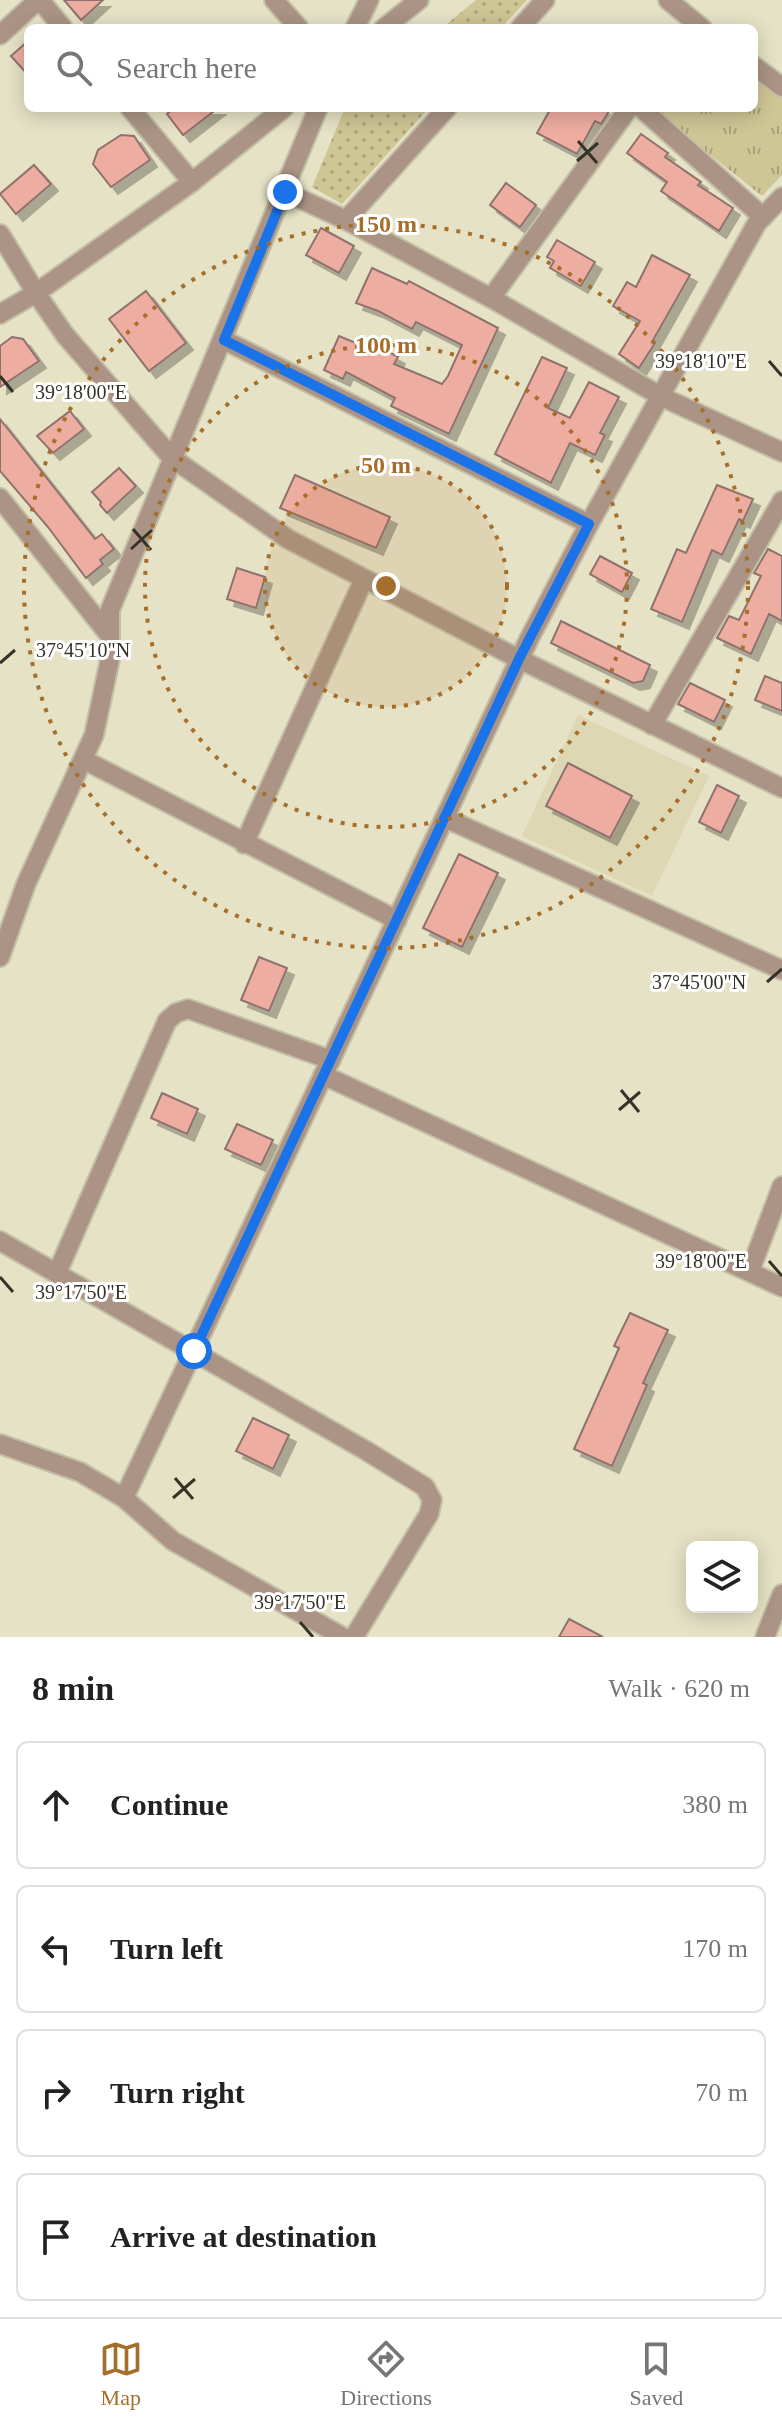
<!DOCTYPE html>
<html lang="en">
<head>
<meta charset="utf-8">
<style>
	:root { --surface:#fff; --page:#f6f6f6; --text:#222; --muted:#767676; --line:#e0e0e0; --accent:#a66e2b }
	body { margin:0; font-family:"Times New Roman",serif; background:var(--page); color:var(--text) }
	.controls { position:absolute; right:24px; bottom:24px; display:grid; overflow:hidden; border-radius:12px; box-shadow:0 4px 20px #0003 }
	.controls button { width:72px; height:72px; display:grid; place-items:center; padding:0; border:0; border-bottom:2px solid var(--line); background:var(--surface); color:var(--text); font:40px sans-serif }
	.stop { position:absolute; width:24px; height:24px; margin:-18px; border:6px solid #1a73e8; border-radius:50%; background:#fff }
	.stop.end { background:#1a73e8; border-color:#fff; box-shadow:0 2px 8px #0008 }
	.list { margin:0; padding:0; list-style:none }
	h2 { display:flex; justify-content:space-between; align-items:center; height:104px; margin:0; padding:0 32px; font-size:34px }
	h2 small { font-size:26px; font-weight:400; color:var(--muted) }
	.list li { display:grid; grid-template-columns:52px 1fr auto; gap:24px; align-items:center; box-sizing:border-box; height:128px; margin:0 16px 16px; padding:0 16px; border:2px solid var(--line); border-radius:12px }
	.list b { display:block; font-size:30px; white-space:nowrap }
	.list em { font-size:26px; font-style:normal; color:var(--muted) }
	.icon { flex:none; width:44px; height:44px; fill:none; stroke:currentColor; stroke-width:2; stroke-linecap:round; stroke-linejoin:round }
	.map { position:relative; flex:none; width:782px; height:1637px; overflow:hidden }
	.search { position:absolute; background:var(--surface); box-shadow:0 4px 20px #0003; left:24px; right:24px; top:24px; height:88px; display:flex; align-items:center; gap:20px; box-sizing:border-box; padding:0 28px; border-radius:12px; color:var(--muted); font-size:30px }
	.sheet { height:680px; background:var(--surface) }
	nav { display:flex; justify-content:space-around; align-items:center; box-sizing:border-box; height:112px; border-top:2px solid var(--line); background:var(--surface); font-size:22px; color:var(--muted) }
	nav a { display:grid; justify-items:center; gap:4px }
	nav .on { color:var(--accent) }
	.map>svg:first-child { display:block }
	.built { fill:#ddd7b4 }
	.grass { fill:url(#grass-dots) }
	.park { fill:url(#park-tufts) }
	.building { fill:#eeada1; stroke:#8f726d; stroke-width:2; filter:url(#shadow) }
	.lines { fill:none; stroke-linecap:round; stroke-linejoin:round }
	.minor-casing { stroke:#c3bfa7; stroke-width:22 }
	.minor { stroke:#ab9485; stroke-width:18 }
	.route { stroke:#1a73e8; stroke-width:10 }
	.ticks { fill:none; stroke:#353329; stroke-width:3 }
	.ring { fill:none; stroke:#a66e2b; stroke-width:4; stroke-dasharray:4 8 }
	.ticks-label { font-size:20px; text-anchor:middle; fill:#353329; stroke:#fff; stroke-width:6; stroke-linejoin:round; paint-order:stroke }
	.centre { fill:#a66e2b; stroke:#fff; stroke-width:4 }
	.ring-label { font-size:24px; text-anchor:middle; font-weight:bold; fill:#a66e2b; stroke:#fff; stroke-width:6; stroke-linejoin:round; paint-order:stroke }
</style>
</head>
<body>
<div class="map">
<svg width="782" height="1637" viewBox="0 0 782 1637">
	<defs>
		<pattern id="grass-dots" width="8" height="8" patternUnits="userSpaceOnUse" patternTransform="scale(2)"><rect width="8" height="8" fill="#cfc695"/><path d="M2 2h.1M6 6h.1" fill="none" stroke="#a9a17a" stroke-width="1.8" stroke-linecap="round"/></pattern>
		<pattern id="park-tufts" width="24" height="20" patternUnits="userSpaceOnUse" patternTransform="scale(2)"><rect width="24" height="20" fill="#cfc695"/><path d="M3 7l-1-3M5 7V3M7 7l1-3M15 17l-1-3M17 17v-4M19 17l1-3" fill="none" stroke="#a9a17a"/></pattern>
		<filter id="shadow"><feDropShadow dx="7" dy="7" stdDeviation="0" flood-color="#0004"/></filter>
	</defs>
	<rect width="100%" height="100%" fill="#e6e2c6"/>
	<!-- built -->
	<path class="built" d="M578,715L709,776L652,896L522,836Z"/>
	<!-- grass -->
	<g class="grass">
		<path d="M476,0H527L501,28H442Z"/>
		<path d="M345,108H429L342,204L312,187Z"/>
	</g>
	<!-- park -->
	<path class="park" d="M754,75L782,98V175L762,196L655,111L657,108H754Z"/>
	<!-- building -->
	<g class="building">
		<path d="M64,0H103L81,20Z"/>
		<path d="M28,41V75L11,56Z"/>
		<path d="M174,108H218L183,135L167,114Z"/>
		<path d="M551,108H611L601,124L595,121L577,154L537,133Z"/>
		<path d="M641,134L668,153L665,157L701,182L698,185L733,208L719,231L661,191L667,182L627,153Z"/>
		<path d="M121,135L134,136L150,160L111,187L93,164L98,150Z"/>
		<path d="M34,165L51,184L16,214L0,194Z"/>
		<path d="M506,183L536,205L520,227L490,205Z"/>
		<path d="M321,228L354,246L339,273L306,255Z"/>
		<path d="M557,240L595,262L581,286L550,268L554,261L547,257Z"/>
		<path d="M652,255L690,275L652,342L655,343L639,368L619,354L640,321L613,306L627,282L636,287Z"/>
		<path d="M372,268L407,284L409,281L498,328L449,434L391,406L395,398L346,372L343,379L324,370L339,336L375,351L378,346L398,357L394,364L442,384L448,376L462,345L416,322L412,329L378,311L356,303Z"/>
		<path d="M146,291L186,343L149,371L109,319Z"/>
		<path d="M12,337L23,339L39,361L0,387V346Z"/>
		<path d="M542,357L567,368L548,408L570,418L589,382L619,397L600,433L605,435L595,455L570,443L551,483L495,454Z"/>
		<path d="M70,411L84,429L53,453L37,436Z"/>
		<path d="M0,419L95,539L102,534L114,549L100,560L103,564L86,578L48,527L0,471Z"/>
		<path d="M119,468L136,486L107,513L100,505L101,502L92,492Z"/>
		<path d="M295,475L390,517L376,548L280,508Z"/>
		<path d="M717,485L753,499L743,521L739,519L722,555L712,550L682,622L651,609L677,549L686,553Z"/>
		<path d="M768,549L782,556V621L769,614L751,654L717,638L729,616L739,620L761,576L754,573Z"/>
		<path d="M600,556L632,573L622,592L590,574Z"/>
		<path d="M237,568L265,577L256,608L227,599Z"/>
		<path d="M561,621L650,665L643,681L633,683L551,643Z"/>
		<path d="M765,676L782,683V711L755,700Z"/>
		<path d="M690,683L725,700L714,722L678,704Z"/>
		<path d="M568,763L632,796L610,838L546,806Z"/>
		<path d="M717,785L739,796L721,833L699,822Z"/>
		<path d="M459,854L498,873L462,947L423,928Z"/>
		<path d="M259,957L287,968L269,1011L241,1000Z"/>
		<path d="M162,1093L198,1109L187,1134L151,1118Z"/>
		<path d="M237,1124L273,1140L261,1165L225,1149Z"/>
		<path d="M630,1313L668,1330L643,1383L647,1385L612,1466L574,1449L619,1348L614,1346Z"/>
		<path d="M253,1418L289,1435L273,1469L236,1451Z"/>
		<path d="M569,1619L603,1637H559Z"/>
	</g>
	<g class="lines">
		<defs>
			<g id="minor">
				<path d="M40,0L63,28"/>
				<path d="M274,0L299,28"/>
				<path d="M668,0L702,28"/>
				<path d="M355,28L369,0"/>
				<path d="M384,28L419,0"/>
				<path d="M520,28L545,0"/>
				<path d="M0,35L38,0"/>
				<path d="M754,66L782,87"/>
				<path d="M130,108L192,182"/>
				<path d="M641,108L763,217"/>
				<path d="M285,192L346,220L491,298L662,397L782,452"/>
				<path d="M346,220L447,108"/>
				<path d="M0,234L36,293L65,335L172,458L288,539L519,659L782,788"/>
				<path d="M491,298L629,108"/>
				<path d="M0,314L36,293L192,182L284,108"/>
				<path d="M224,340L589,524"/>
				<path d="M0,498L110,636"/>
				<path d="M652,725L782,501"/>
				<path d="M84,760L397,920"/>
				<path d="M445,818L782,970"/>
				<path d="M244,844L364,579"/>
				<path d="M0,957L26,884L94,735L110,659V610L318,108"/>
				<path d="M323,1075L782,1287"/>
				<path d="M0,1241L365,1450L425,1487L432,1500L429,1514L354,1637"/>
				<path d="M750,1271L782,1186"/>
				<path d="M57,1273L167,1021L176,1013L188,1009L331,1060"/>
				<path d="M0,1444L80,1472L124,1498L173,1541L343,1637"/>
				<path d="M124,1498L529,639L589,524L757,223L782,197"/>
				<path d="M765,1637L782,1594"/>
			</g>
		</defs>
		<!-- minor casing -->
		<use href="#minor" class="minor-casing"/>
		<!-- minor -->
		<use href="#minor" class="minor"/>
	</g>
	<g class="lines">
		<!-- route -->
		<path class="route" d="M194,1351L519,659L589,524L224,340L285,192"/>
	</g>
	<!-- ticks -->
	<path class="ticks" d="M578,141L597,163M577,161L598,143M769,361L782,376M0,376L13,392M133,529L151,550M131,549L152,530M0,663L15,650M767,982L782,969M621,1090L639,1112M619,1110L640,1092M769,1261L782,1276M0,1277L13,1292M175,1478L193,1499M173,1498L195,1479M300,1622L313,1637"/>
	<!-- distance rings -->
	<circle cx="386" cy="586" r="121" fill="#a66e2b" fill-opacity=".12"/>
	<g class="ring">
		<circle cx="386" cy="586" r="121"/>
		<circle cx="386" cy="586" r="241"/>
		<circle cx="386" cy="586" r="362"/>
	</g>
	<g class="ticks-label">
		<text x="701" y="368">39°18'10"E</text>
		<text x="81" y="399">39°18'00"E</text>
		<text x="83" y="657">37°45'10"N</text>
		<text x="699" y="989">37°45'00"N</text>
		<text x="701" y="1268">39°18'00"E</text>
		<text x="81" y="1299">39°17'50"E</text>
		<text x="300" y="1609">39°17'50"E</text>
	</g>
	<circle cx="386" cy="586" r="12" class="centre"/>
	<g class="ring-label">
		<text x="386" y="232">150 m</text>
		<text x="386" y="353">100 m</text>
		<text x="386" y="473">50 m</text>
	</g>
</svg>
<div class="controls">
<button><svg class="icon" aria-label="layers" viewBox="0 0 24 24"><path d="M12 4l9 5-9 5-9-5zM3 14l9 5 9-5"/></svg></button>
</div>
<div class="stop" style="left:194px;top:1351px"></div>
<div class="stop end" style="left:285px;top:192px"></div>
<div class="search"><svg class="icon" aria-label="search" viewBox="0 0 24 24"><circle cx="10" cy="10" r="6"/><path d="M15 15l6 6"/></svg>Search here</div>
</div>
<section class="sheet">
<h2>8 min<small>Walk · 620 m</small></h2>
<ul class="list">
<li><svg class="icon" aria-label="ahead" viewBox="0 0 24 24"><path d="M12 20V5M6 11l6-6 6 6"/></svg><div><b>Continue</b></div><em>380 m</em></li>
<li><svg class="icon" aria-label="left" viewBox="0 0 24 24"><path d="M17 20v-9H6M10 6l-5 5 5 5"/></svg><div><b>Turn left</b></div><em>170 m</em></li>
<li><svg class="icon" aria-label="right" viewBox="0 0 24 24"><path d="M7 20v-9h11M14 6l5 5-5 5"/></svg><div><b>Turn right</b></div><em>70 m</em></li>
<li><svg class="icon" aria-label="arrive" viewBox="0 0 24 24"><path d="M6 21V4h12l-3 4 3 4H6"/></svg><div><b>Arrive at destination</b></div></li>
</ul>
</section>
<nav>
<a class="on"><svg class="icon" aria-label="map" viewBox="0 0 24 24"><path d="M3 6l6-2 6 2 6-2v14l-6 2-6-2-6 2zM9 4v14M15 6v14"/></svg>Map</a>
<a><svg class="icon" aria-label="directions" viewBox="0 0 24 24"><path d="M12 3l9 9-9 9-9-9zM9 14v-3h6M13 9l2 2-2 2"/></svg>Directions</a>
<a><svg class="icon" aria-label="saved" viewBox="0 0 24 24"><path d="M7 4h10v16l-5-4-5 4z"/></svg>Saved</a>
</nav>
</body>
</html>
